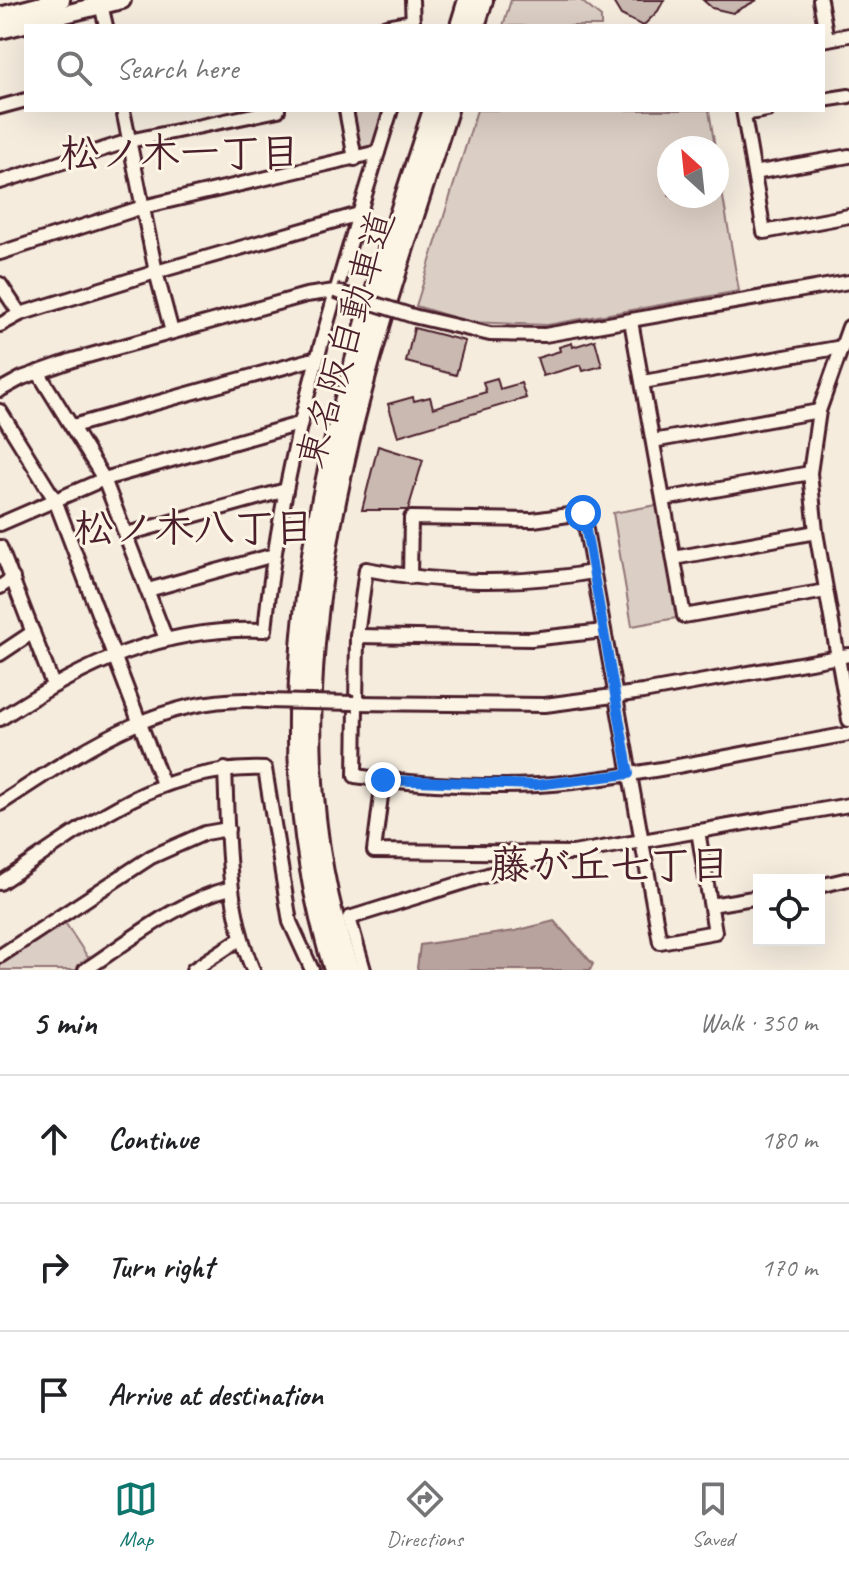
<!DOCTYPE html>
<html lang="en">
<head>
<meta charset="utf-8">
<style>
	:root { --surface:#fff; --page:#f2f2f2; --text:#202124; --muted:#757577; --line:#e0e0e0; --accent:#0f766e }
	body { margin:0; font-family:Caveat,"Klee One",sans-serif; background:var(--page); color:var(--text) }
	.controls { position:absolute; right:24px; bottom:24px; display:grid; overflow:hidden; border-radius:0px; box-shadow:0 8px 32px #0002 }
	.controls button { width:72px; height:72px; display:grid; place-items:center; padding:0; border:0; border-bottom:2px solid var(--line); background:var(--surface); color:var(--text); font:40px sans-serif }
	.compass { position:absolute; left:657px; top:136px; width:72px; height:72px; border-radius:50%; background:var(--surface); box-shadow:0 8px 32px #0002; rotate:333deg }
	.stop { position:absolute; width:24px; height:24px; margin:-18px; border:6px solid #1a73e8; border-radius:50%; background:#fff }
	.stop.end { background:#1a73e8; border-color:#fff; box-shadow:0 2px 8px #0008 }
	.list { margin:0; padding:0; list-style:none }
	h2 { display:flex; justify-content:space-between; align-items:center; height:104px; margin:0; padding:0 32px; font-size:34px }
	h2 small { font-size:26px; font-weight:400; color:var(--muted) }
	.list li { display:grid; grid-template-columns:52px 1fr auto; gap:24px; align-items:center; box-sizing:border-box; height:128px; padding:0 32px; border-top:2px solid var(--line) }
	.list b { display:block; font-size:30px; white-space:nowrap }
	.list em { font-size:26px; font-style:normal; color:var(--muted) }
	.icon { flex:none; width:44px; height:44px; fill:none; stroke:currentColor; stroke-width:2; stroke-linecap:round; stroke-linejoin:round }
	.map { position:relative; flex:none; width:849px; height:970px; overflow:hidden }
	.search { position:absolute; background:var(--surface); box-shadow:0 8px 32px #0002; left:24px; right:24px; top:24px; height:88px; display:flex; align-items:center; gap:20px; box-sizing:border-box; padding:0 28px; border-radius:0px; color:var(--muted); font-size:30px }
	.sheet { height:488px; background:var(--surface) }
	nav { display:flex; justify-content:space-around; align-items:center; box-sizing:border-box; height:112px; border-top:2px solid var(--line); background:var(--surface); font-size:22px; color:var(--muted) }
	nav a { display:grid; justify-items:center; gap:4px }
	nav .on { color:var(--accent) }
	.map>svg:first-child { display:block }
	.green { fill:#dbcec4; stroke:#927678; stroke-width:2 }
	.water { fill:#b8a39e; stroke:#8c6e70; stroke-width:2 }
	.building { fill:#cab9b1; stroke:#4a1f2b; stroke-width:2 }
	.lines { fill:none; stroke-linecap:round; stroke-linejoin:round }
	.minor-casing { stroke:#4a1f2b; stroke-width:18 }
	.major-casing { stroke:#4a1f2b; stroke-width:22 }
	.highway-casing { stroke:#4a1f2b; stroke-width:24 }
	.minor { stroke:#fcf5e5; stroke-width:12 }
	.major { stroke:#fcf5e5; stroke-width:16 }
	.highway { stroke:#fcf5e5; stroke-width:18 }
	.minor-bridge-casing { stroke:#4a1f2b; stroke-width:18; stroke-linecap:butt }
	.minor-bridge { stroke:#fcf5e5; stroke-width:12 }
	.route { stroke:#1a73e8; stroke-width:10 }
	.labels { text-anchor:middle; stroke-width:6; stroke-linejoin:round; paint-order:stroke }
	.street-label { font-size:38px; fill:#4a1f2b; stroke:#fcf5e5 }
	.neighbourhood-label { font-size:40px; font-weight:bold; fill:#4a1f2b; stroke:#fcf5e5 }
</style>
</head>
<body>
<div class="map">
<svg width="849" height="970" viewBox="0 0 849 970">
	<rect width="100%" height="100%" fill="#f5ecde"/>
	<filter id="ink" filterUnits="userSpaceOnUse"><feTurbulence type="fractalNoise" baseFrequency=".0125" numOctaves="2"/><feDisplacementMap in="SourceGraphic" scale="16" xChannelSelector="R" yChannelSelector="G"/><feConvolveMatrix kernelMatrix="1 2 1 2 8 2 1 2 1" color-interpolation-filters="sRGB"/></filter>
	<g filter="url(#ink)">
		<!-- green -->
		<g class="green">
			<path d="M511,0H580L601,17V26H503Z"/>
			<path d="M350,110H387L376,147L357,151Z"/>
			<path d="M477,110H709L715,148H669V196H717V162L739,291L547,325L469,322L416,306Z"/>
			<path d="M657,505L679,613L676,618L632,626L613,513Z"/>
			<path d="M64,921L89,959L88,963L78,970H0V959Z"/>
		</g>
		<!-- water -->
		<path class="water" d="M554,921L593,964L590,970H419L417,968L420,945L515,931Z"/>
		<!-- building -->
		<g class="building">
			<path d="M612,0H664L658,11L643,26L621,15Z"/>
			<path d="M703,0H757L733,13L712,8Z"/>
			<path d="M414,328L465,341L456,375L406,362Z"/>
			<path d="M595,340L602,366L583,371L581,365L543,376L537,358L560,351L559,347L572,343L573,347Z"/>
			<path d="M497,378L500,389L521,383L526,398L398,436L388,404L413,397L414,401L430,397L433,408L486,392L483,382Z"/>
			<path d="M378,446L423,460L408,510H362Z"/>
		</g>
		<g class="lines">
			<defs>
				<g id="minor">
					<path d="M100,0L106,26"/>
					<path d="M412,0L413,26"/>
					<path d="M820,0L827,39"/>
					<path d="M386,26L413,21"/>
					<path d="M823,40L849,35"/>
					<path d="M823,100L849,96"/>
					<path d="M0,107L26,100"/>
					<path d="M123,110L156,272L172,332"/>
					<path d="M346,110L355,159"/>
					<path d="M743,110L764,232L849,216"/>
					<path d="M744,114L767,110"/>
					<path d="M754,173L849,156"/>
					<path d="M0,182L129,141L278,110"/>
					<path d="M0,253L143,207L378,152"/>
					<path d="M0,284L20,314"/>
					<path d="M413,316L490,334L545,335L849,282"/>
					<path d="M631,321L684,616L826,591"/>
					<path d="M0,325L20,314L156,272L359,214"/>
					<path d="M849,327L819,411L810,473L816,532L849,720"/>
					<path d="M38,372L104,479L166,639"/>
					<path d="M643,382L842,347"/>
					<path d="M0,390L22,378L73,360L306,295L335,291"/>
					<path d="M0,411L55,500L163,784"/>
					<path d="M73,426L317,358"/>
					<path d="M653,441L819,411"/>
					<path d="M664,499L810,473"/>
					<path d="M0,524L104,479L299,424"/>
					<path d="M127,534L286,490"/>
					<path d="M0,547L53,685"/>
					<path d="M674,558L816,532"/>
					<path d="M593,572C520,585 440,584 366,569L357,636L355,776C420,785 507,790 573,782C666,771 758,750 849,734"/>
					<path d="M410,577L411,518L533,520L583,513L660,942L715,932L698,831"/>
					<path d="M0,587L13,578"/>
					<path d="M148,590L274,555"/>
					<path d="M357,636L531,639L604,631"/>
					<path d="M0,654L33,632"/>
					<path d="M354,703L545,705L643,692L849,655"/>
					<path d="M0,719C83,664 163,626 265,630C282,451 339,281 391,110"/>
					<path d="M225,769C228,837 226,907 253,970"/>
					<path d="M383,780L374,851L573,853L849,805"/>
					<path d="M0,804C81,751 163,692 266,701"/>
					<path d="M0,883C86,827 156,765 265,769L290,922L312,970"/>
					<path d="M819,886L849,879"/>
					<path d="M711,905L759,897"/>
					<path d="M0,956L151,857L205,833L228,829"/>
					<path d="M85,970C131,940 177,901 231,888"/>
					<path d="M193,970L240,939"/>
					<path d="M364,970L349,918L542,858"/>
				</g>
				<g id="major">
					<path d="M0,16L61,0"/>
					<path d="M0,30L122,0"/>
				</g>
				<g id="highway">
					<path d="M460,26L468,0"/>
					<path d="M475,26L483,0"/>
					<path d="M334,970C243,677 342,388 433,110"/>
					<path d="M349,970C253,683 360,384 448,110"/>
				</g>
			</defs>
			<!-- minor casing -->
			<use href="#minor" class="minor-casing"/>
			<!-- major casing -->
			<use href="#major" class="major-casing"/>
			<!-- highway casing -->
			<use href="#highway" class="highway-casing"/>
			<!-- minor -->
			<use href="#minor" class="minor"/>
			<!-- major -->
			<use href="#major" class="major"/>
			<!-- highway -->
			<use href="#highway" class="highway"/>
			<defs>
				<g id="minor-bridge">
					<path d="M335,291L413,316"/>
					<path d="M266,701L354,703"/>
				</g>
			</defs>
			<!-- minor-bridge casing -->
			<use href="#minor-bridge" class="minor-bridge-casing"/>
			<!-- minor-bridge -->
			<use href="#minor-bridge" class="minor-bridge"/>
		</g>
	</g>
	<g class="lines" filter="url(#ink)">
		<!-- route -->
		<path class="route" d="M383,780L536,785L629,774L583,513"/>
	</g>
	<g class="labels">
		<!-- street labels -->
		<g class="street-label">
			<text transform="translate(345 339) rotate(-74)" y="13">東名阪自動車道</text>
		</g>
		<!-- neighbourhood labels -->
		<g class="neighbourhood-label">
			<text x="180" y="166">松ノ木一丁目</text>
			<text x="194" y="541">松ノ木八丁目</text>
			<text x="610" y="878">藤が丘七丁目</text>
		</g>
	</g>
</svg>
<div class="controls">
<button><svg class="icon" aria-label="locate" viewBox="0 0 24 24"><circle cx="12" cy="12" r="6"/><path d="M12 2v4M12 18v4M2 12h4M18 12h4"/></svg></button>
</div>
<svg class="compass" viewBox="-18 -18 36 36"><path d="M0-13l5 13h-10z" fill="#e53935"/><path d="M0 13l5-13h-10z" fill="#757577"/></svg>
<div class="stop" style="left:583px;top:513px"></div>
<div class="stop end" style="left:383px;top:780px"></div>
<div class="search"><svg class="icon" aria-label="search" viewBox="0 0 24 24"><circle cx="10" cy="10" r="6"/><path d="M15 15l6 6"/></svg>Search here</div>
</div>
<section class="sheet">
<h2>5 min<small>Walk · 350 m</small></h2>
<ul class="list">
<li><svg class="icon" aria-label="ahead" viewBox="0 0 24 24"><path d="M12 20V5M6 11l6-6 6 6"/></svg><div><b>Continue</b></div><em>180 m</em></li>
<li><svg class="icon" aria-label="right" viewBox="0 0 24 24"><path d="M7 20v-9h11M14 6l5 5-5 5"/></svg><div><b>Turn right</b></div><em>170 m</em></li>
<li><svg class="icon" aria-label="arrive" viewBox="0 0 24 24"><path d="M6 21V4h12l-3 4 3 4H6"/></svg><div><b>Arrive at destination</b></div></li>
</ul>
</section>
<nav>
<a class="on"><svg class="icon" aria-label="map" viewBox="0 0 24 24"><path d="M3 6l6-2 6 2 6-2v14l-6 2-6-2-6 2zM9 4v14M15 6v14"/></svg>Map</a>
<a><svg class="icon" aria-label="directions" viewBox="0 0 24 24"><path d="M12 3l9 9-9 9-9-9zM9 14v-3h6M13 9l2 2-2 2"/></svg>Directions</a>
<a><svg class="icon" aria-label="saved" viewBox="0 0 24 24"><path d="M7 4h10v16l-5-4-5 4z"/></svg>Saved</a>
</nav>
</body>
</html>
